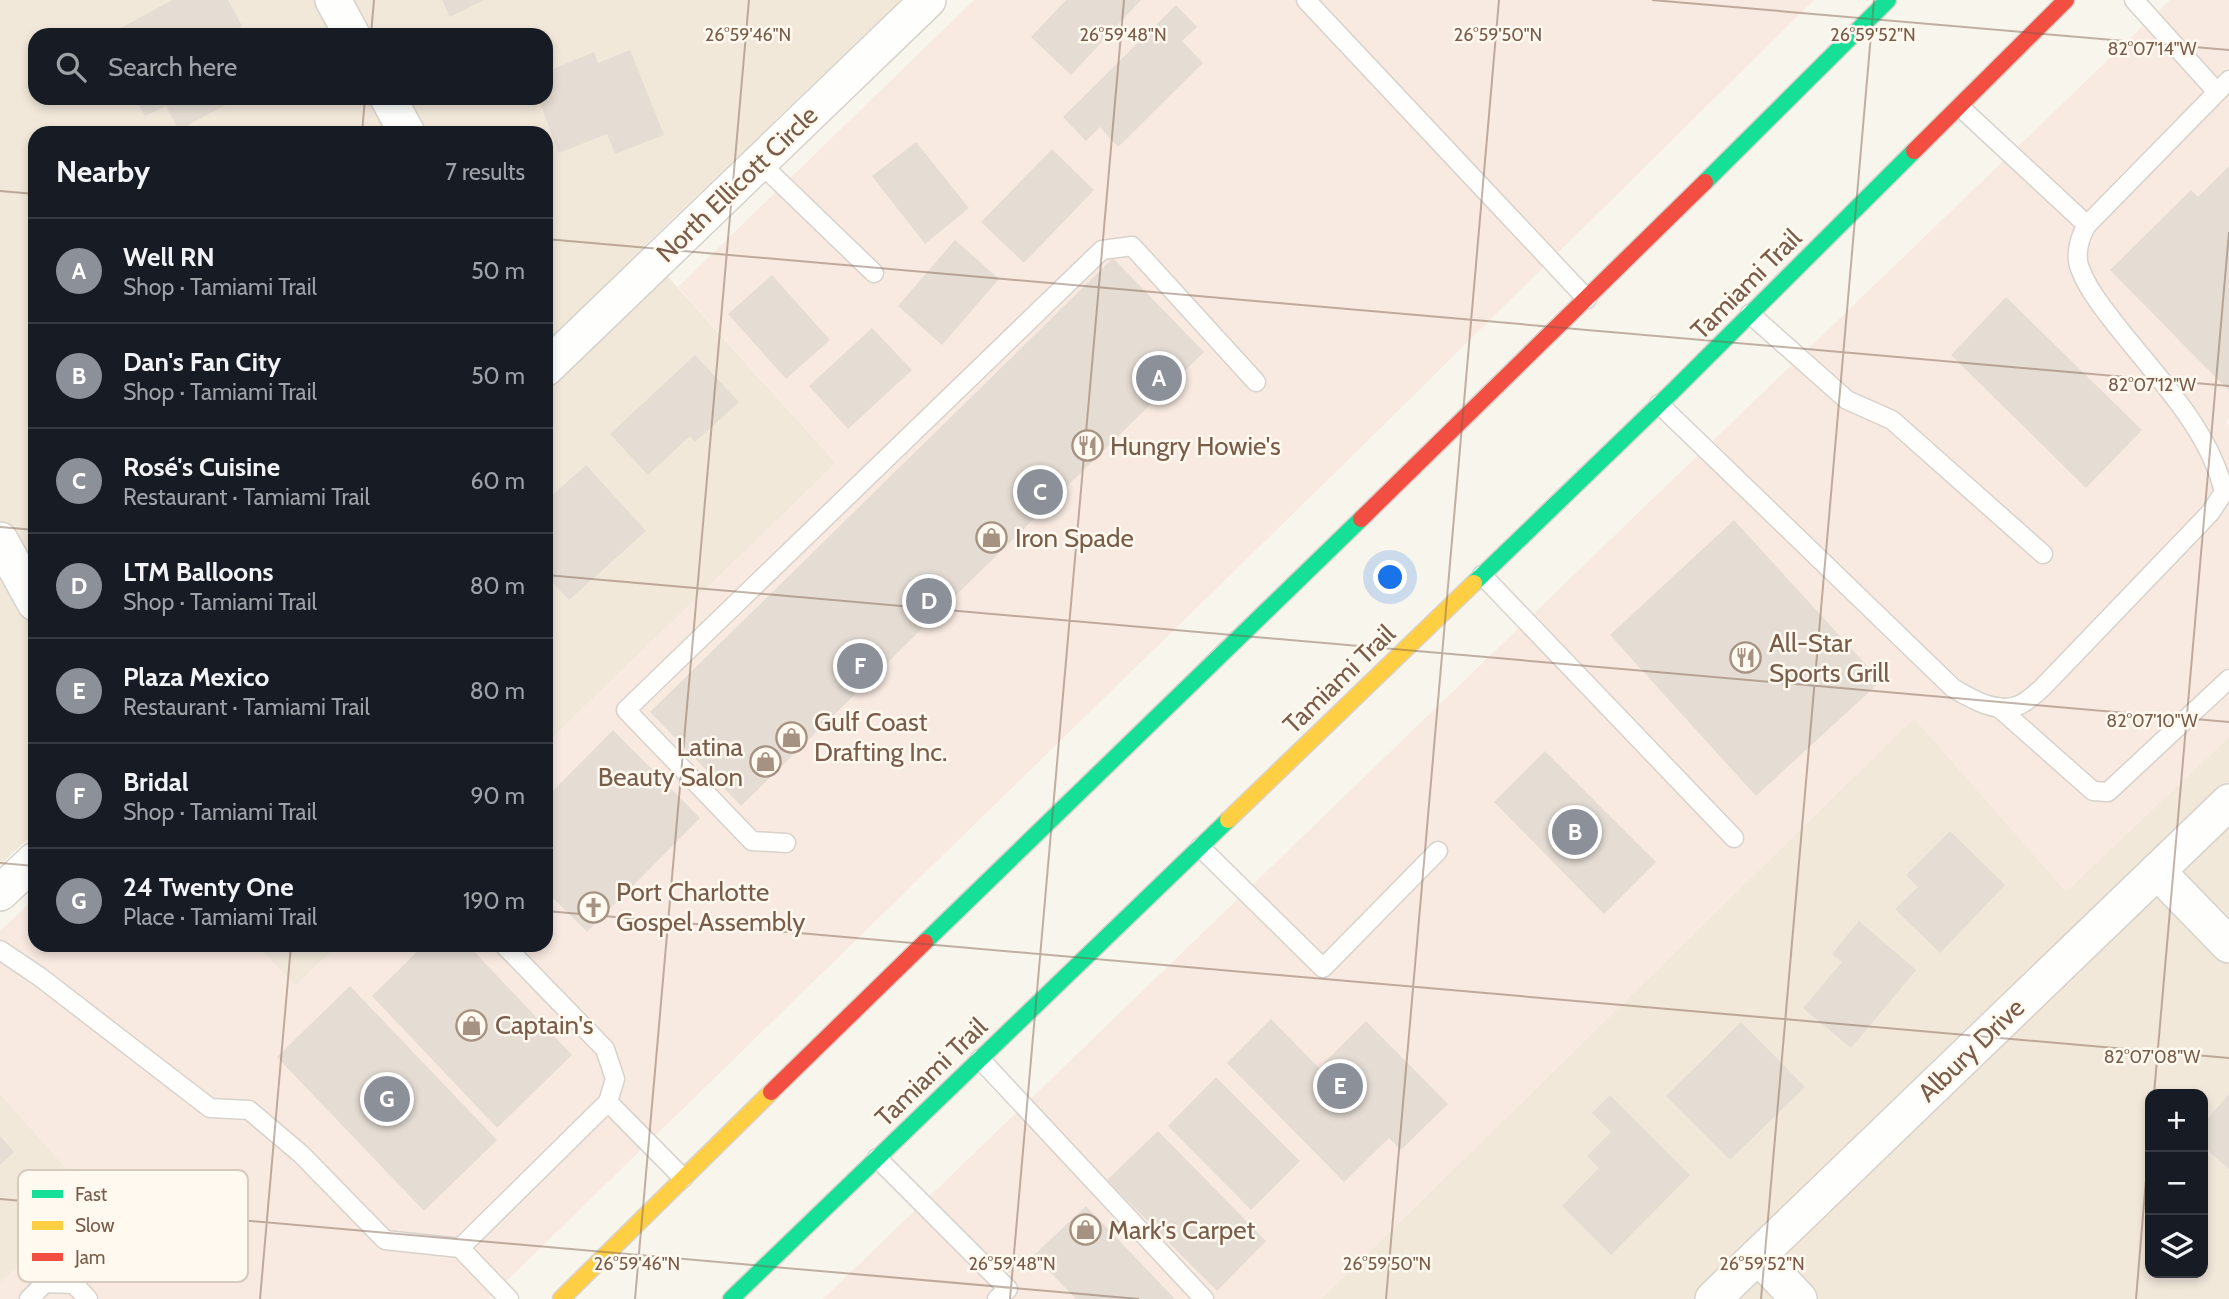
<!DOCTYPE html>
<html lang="en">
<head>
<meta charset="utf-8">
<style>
	:root { --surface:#171b24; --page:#20242c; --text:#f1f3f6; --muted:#9ea1a6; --line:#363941; --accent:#8c9099 }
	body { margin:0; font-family:Cabin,sans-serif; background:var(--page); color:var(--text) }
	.controls { position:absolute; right:21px; bottom:21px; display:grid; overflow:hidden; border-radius:14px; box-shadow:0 4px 10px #0003 }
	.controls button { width:63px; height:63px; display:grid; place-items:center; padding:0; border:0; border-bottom:2px solid var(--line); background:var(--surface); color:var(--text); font:35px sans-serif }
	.you { position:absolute; left:1391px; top:578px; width:24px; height:24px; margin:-18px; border:5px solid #fff; border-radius:50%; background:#1a73e8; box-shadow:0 0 0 10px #1a73e833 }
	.badge { display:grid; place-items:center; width:46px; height:46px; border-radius:50%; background:var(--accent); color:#fff; font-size:23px; font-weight:700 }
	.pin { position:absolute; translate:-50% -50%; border:4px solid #fff; box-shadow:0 2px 7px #0006 }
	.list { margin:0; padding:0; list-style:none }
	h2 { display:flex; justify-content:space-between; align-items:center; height:91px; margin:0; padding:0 28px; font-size:30px }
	h2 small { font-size:23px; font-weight:400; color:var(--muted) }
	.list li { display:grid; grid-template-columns:46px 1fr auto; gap:21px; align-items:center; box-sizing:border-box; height:105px; padding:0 28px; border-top:2px solid var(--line) }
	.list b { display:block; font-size:26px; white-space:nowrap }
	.list p { margin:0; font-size:23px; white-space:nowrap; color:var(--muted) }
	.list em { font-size:23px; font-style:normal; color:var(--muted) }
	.icon { flex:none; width:38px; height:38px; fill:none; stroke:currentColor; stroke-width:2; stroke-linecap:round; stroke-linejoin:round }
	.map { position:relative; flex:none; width:2229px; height:1299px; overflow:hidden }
	.search { position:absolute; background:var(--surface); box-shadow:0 4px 10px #0003; left:28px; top:28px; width:525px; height:77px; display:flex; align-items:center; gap:18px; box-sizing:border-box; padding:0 24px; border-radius:21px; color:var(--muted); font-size:26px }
	.panel { position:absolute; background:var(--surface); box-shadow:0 4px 10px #0003; left:28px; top:126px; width:525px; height:826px; border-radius:21px }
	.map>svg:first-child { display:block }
	.residential { fill:#f1e8da; fill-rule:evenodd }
	.commercial { fill:#f8eae1 }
	.building { fill:#e5ddd4 }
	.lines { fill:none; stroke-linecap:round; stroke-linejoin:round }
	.lane-casing { stroke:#d7d2cb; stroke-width:21 }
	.street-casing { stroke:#d7d2cb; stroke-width:38 }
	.fast-casing { stroke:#dad1ca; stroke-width:19 }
	.slow-casing { stroke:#dad1ca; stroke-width:19 }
	.jam-casing { stroke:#dad1ca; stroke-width:19 }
	.lane { stroke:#fefefc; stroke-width:18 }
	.street { stroke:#fefefc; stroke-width:35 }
	.fast { stroke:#16e098; stroke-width:16 }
	.slow { stroke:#ffcf43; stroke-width:16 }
	.jam { stroke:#f24e42; stroke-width:16 }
	.ticks { fill:none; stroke:#795c4a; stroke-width:2; stroke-opacity:0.45 }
	.labels { text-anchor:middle; stroke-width:5; stroke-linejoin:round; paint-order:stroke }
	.street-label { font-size:26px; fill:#795c4a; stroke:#fff9ef }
	.poi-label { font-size:26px; fill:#795c4a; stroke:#fff9ef; text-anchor:start }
	.key { fill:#fff9ef; stroke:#d7cabe; stroke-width:2 }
	.key-label { font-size:19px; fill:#795c4a }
	.ticks-label { font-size:18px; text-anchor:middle; fill:#795c4a; stroke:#fff9ef; stroke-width:5; stroke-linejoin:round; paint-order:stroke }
</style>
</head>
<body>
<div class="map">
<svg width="2229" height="1299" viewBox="0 0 2229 1299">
	<rect width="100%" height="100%" fill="#f8f5ed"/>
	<!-- residential -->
	<g class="residential">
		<path d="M0,0H901L642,248L836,463L546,744V133H35V832L0,865ZM35,35H546V98H35Z"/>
		<path d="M1914,718L2066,891L2229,737V1299H1321ZM2150,1094H2203V1273H2150Z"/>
		<path d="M257,945H338L295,986Z"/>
		<path d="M0,1094L93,1198L0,1283Z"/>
	</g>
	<!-- commercial -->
	<g class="commercial">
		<path d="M974,0H1814L1343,465L488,1299H0V1283L93,1198L0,1094V931L35,898V945H257L295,986L338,945H546V744L836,463L678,287Z"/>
		<path d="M2170,0H2229V418L2226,421L2229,425V737L2066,892L1914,718L1321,1299H823Z"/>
	</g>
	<!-- building -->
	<g class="building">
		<path d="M172,0H228L242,26L226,35H108Z"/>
		<path d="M442,0H484L450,17Z"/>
		<path d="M1066,0H1141L1071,75L1031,37Z"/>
		<path d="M1176,5L1197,27L1182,41L1203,63L1118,147L1100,127L1086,141L1063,117Z"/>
		<path d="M630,50L664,135L615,154L607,134L559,153L538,98H546V72L594,52L598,63Z"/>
		<path d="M135,98H238L179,130L166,106L145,116Z"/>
		<path d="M916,142L969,208L925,244L872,176Z"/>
		<path d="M1052,149L1094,190L1024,263L981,222Z"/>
		<path d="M2229,166V391L2110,270L2191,190L2198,197Z"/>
		<path d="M955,240L999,279L942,345L898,306Z"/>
		<path d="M1113,258L1204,352L741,806L650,712Z"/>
		<path d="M772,275L830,340L786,379L728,314Z"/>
		<path d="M2006,297L2142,430L2086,488L1951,355Z"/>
		<path d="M872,328L912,370L848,429L809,386Z"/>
		<path d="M695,355L739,402L695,442L690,436L648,475L610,434Z"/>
		<path d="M586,465L646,531L569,600L546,575V501Z"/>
		<path d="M1734,520L1881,681L1756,796L1610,635Z"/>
		<path d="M613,730L700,818L587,932L546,891V798Z"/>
		<path d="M1545,751L1656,862L1604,914L1494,802Z"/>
		<path d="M1950,831L2005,885L1940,953L1895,909L1918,887L1906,875Z"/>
		<path d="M1859,921L1916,970L1851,1048L1803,1008L1842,962L1832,954Z"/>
		<path d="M424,945H468L572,1055L497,1128L372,996Z"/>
		<path d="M350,986L497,1140L424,1211L277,1057Z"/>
		<path d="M1271,1019L1319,1068L1366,1021L1448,1104L1401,1150L1389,1138L1344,1182L1227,1063Z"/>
		<path d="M1741,1022L1805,1087L1730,1160L1666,1096Z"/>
		<path d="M1216,1077L1300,1161L1251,1210L1168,1126Z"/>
		<path d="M2229,1094V1169L2203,1146V1124Z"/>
		<path d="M1610,1095L1690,1175L1611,1255L1562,1206L1599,1168L1587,1156L1611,1132L1592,1113Z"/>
		<path d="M1158,1131L1266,1241L1217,1291L1107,1180Z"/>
		<path d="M0,1136L14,1152L0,1165Z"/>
		<path d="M1086,1206L1175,1299H1076L1034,1255Z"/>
	</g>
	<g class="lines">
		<defs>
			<g id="lane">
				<path d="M1306,0L1587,299"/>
				<path d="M2134,0L2217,92"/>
				<path d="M1960,107L2087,225L2229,80"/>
				<path d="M759,162L874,273"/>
				<path d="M1750,314L1847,400L1892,420L2043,554"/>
				<path d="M1659,404L1953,688C1970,698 1998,715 2019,705C2027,702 2035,694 2042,688L2210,513L2224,492C2209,428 2156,376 2116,325C2103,308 2089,291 2081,271C2074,257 2079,238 2087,225"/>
				<path d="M1482,575L1734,838"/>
				<path d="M1998,707L2093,791L2108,792L2229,679"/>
				<path d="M786,843L752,841L626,710L1102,250L1132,246L1256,382"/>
				<path d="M1200,847L1323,968L1438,851"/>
				<path d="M504,945L605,1049L615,1079L608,1102"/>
				<path d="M0,950L40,977L210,1108L249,1110L301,1154L385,1240L460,1248L509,1299"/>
				<path d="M980,1059L1204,1299"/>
				<path d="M877,1158L1008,1289L997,1299"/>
				<path d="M460,1248L608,1102L683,1178"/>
				<path d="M29,1299L45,1283L74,1284L88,1299"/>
			</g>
			<g id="street">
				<path d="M333,0L352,35"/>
				<path d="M388,98L407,133"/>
				<path d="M546,368L928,0"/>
				<path d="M0,540L35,603"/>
				<path d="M2157,871L2229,945"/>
				<path d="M0,893L35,860"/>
				<path d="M1758,1256L1799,1299"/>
				<path d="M1713,1299L2229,802"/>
			</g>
			<g id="fast">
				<path d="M1705,182L1888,0"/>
				<path d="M1474,583L1673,391L1914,151"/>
				<path d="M925,942L1361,519"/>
				<path d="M731,1299L1228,820"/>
			</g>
			<g id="slow">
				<path d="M1228,820L1474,583"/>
				<path d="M561,1299L771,1092"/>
			</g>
			<g id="jam">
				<path d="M1914,151L2066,0"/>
				<path d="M1361,519L1705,182"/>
				<path d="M771,1092L925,942"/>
			</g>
		</defs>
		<!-- lane casing -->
		<use href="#lane" class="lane-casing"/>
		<!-- street casing -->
		<use href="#street" class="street-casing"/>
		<!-- fast casing -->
		<use href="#fast" class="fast-casing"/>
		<!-- slow casing -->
		<use href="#slow" class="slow-casing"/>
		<!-- jam casing -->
		<use href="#jam" class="jam-casing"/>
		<!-- lane -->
		<use href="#lane" class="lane"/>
		<!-- street -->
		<use href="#street" class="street"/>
		<!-- fast -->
		<use href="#fast" class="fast"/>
		<!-- slow -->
		<use href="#slow" class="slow"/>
		<!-- jam -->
		<use href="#jam" class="jam"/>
	</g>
	<!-- ticks -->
	<path class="ticks" d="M1652,0L2229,50M371,35L374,0M362,133L365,98M0,191L35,194M546,239L2229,386M0,527L35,530M546,575L2229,722M0,863L35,866M546,911L2229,1058M2154,1094L2229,232M0,1199L1139,1299M260,1299L291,945M635,1299L749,0M1010,1299L1124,0M1386,1299L1499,0M1761,1299L1874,0M2136,1299L2150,1132"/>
	<!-- icons -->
	<defs>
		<symbol id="restaurant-ring" viewBox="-11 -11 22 22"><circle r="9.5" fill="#fff9ef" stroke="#a59283" stroke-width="1.5"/><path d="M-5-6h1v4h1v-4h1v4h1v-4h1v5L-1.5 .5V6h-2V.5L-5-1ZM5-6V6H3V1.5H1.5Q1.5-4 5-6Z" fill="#a59283"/></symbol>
		<symbol id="shop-ring" viewBox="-11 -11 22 22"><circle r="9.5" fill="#fff9ef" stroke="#a59283" stroke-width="1.5"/><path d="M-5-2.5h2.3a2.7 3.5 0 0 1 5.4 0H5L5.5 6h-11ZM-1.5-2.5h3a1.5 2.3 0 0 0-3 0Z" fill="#a59283"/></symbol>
		<symbol id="church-ring" viewBox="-11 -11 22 22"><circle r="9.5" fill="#fff9ef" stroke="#a59283" stroke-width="1.5"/><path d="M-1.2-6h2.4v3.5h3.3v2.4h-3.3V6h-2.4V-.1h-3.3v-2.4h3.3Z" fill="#a59283"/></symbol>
	</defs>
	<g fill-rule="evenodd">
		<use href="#restaurant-ring" x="1070" y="428" width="35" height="35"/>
		<use href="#shop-ring" x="974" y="520" width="35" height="35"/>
		<use href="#restaurant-ring" x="1728" y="640" width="35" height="35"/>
		<use href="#shop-ring" x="774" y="720" width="35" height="35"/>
		<use href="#shop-ring" x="748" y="744" width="35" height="35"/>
		<use href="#church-ring" x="576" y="890" width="35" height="35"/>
		<use href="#shop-ring" x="454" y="1008" width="35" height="35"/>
		<use href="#shop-ring" x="1068" y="1212" width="35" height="35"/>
	</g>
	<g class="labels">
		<!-- street labels -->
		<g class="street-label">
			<text transform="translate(737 184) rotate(-44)" y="9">North Ellicott Circle</text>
			<text transform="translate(1746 284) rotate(-45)" y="9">Tamiami Trail</text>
			<text transform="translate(1339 679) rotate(-44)" y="9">Tamiami Trail</text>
			<text transform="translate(1971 1050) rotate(-44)" y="9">Albury Drive</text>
			<text transform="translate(931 1072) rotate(-44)" y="9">Tamiami Trail</text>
		</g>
		<!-- poi labels -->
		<g class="poi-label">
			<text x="1110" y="455">Hungry Howie's</text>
			<text x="1015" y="547">Iron Spade</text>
			<text x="1769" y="652">All-Star<tspan x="1769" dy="30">Sports Grill</tspan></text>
			<text x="814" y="731">Gulf Coast<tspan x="814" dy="30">Drafting Inc.</tspan></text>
			<text x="743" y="756" text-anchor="end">Latina<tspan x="743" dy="30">Beauty Salon</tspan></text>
			<text x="616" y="901">Port Charlotte<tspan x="616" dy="30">Gospel Assembly</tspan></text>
			<text x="495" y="1034">Captain's</text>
			<text x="1108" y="1239">Mark's Carpet</text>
		</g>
	</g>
	<!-- legend -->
	<rect x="18" y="1170" width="230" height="112" rx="10" class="key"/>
	<rect x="32" y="1190" width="31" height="8" fill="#16e098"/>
	<rect x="32" y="1221" width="31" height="9" fill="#ffcf43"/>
	<rect x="32" y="1253" width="31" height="8" fill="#f24e42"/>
	<g class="key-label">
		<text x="75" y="1201">Fast</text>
		<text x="75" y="1232">Slow</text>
		<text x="75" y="1264">Jam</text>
	</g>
	<g class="ticks-label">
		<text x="748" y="41">26°59'46"N</text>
		<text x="1123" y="41">26°59'48"N</text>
		<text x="1498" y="41">26°59'50"N</text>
		<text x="1873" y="41">26°59'52"N</text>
		<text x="2152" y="55">82°07'14"W</text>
		<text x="2152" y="391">82°07'12"W</text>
		<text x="2152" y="727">82°07'10"W</text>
		<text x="2152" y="1063">82°07'08"W</text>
		<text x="637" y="1270">26°59'46"N</text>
		<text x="1012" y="1270">26°59'48"N</text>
		<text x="1387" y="1270">26°59'50"N</text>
		<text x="1762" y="1270">26°59'52"N</text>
	</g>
</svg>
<div class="controls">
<button>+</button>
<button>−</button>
<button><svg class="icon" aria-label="layers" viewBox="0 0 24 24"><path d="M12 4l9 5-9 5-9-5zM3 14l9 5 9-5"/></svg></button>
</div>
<div class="you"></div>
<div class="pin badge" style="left:1159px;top:378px">A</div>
<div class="pin badge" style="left:1575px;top:832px">B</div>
<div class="pin badge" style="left:1040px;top:492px">C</div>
<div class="pin badge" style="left:929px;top:601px">D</div>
<div class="pin badge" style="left:1340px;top:1086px">E</div>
<div class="pin badge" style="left:860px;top:666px">F</div>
<div class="pin badge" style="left:387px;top:1099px">G</div>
<div class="search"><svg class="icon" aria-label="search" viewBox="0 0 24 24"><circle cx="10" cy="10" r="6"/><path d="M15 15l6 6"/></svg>Search here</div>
<section class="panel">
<h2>Nearby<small>7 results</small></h2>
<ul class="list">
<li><span class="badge">A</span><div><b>Well RN</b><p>Shop · Tamiami Trail</p></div><em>50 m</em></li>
<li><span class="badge">B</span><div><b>Dan's Fan City</b><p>Shop · Tamiami Trail</p></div><em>50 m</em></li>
<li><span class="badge">C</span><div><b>Rosé's Cuisine</b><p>Restaurant · Tamiami Trail</p></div><em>60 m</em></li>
<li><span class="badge">D</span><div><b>LTM Balloons</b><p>Shop · Tamiami Trail</p></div><em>80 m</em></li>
<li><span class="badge">E</span><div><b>Plaza Mexico</b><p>Restaurant · Tamiami Trail</p></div><em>80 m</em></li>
<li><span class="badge">F</span><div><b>Bridal</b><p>Shop · Tamiami Trail</p></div><em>90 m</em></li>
<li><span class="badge">G</span><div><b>24 Twenty One</b><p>Place · Tamiami Trail</p></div><em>190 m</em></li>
</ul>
</section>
</div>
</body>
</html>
